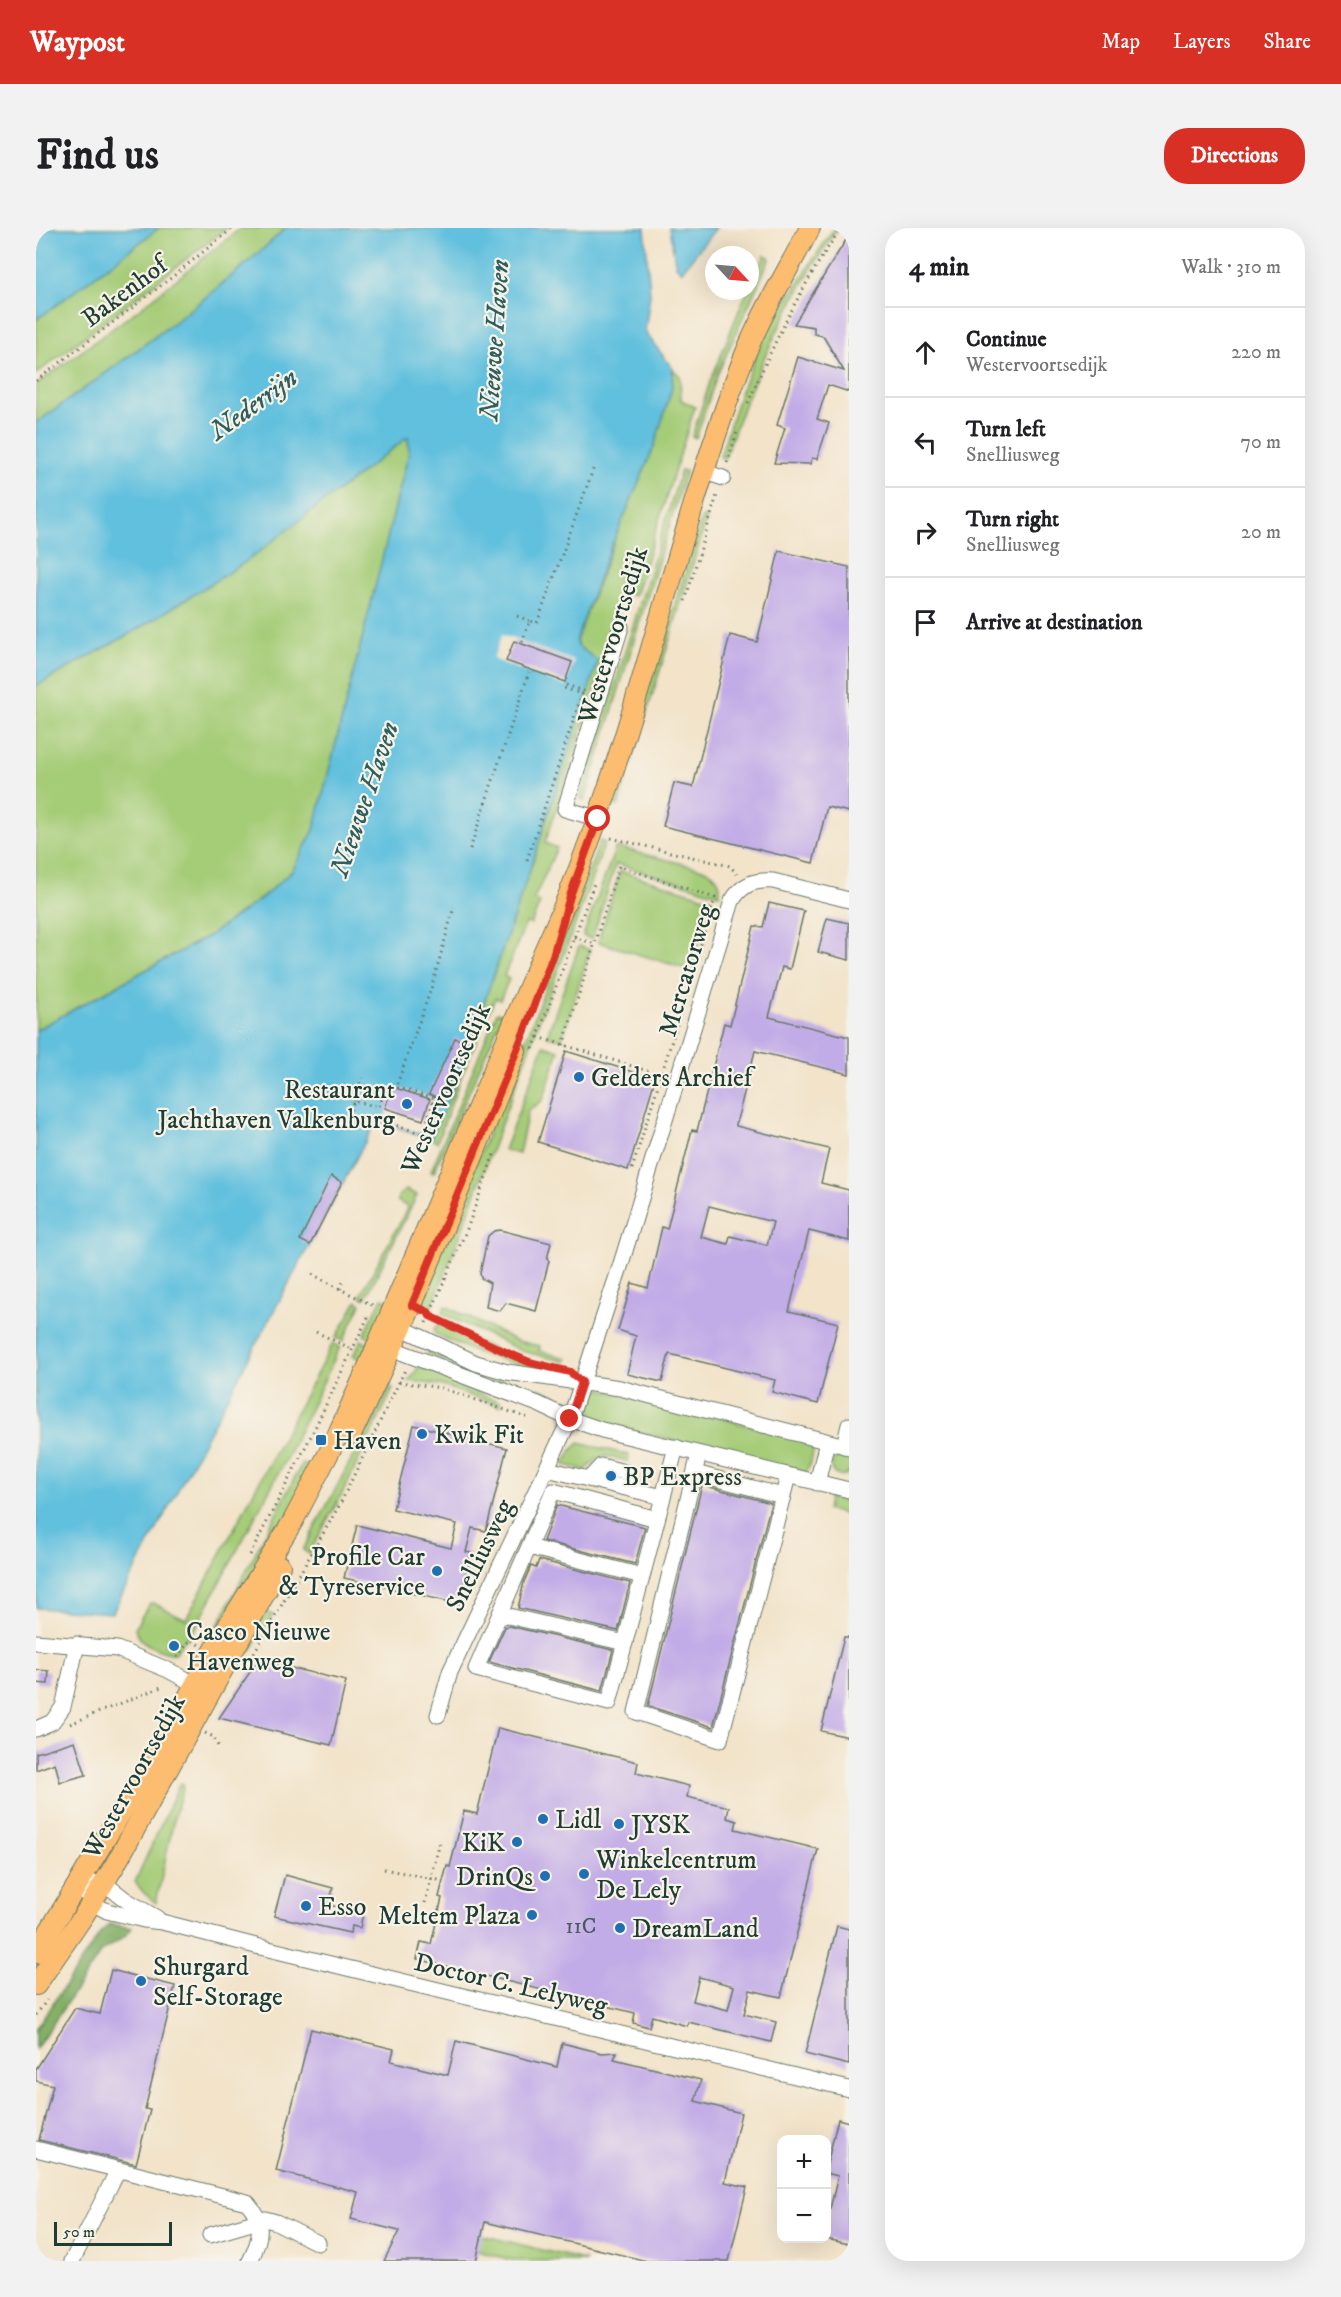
<!DOCTYPE html>
<html lang="en">
<head>
<meta charset="utf-8">
<style>
	:root { --surface:#fff; --page:#f2f2f2; --text:#202124; --muted:#757577; --line:#e0e0e0; --accent:#d93025 }
	body { margin:0; font-family:"IM FELL DW Pica",serif; background:var(--page); color:var(--text) }
	.controls { position:absolute; right:18px; bottom:18px; display:grid; overflow:hidden; border-radius:12px; box-shadow:0 6px 24px #0002 }
	.controls button { width:54px; height:54px; display:grid; place-items:center; padding:0; border:0; border-bottom:2px solid var(--line); background:var(--surface); color:var(--text); font:30px sans-serif }
	.compass { position:absolute; left:669px; top:18px; width:54px; height:54px; border-radius:50%; background:var(--surface); box-shadow:0 6px 24px #0002; rotate:116deg }
	.scale { position:absolute; left:18px; bottom:15px; width:118px; box-sizing:border-box; padding-left:6px; border:3px solid #1f3d34; border-top:0; font-size:16px; line-height:21px; white-space:nowrap; color:#1f3d34; -webkit-text-stroke:4px #f7f3e8; paint-order:stroke }
	.stop { position:absolute; width:18px; height:18px; margin:-14px; border:4px solid #d93025; border-radius:50%; background:#fff }
	.stop.end { background:#d93025; border-color:#fff; box-shadow:0 2px 6px #0008 }
	.list { margin:0; padding:0; list-style:none }
	h2 { display:flex; justify-content:space-between; align-items:center; height:78px; margin:0; padding:0 24px; font-size:26px }
	h2 small { font-size:20px; font-weight:400; color:var(--muted) }
	.list li { display:grid; grid-template-columns:39px 1fr auto; gap:18px; align-items:center; box-sizing:border-box; height:90px; padding:0 24px; border-top:2px solid var(--line) }
	.list b { display:block; font-size:22px; white-space:nowrap }
	.list p { margin:0; font-size:20px; white-space:nowrap; color:var(--muted) }
	.list em { font-size:20px; font-style:normal; color:var(--muted) }
	.icon { flex:none; width:33px; height:33px; fill:none; stroke:currentColor; stroke-width:2; stroke-linecap:round; stroke-linejoin:round }
	.map { position:relative; flex:none; width:813px; height:2033px; overflow:hidden; border-radius:24px }
	header { display:flex; align-items:center; gap:36px; box-sizing:border-box; height:84px; padding:0 30px; background:var(--accent); color:#fff }
	header strong { font-size:28px }
	nav { display:flex; gap:33px; margin-inline-start:auto; font-size:21px }
	.intro { display:flex; align-items:center; justify-content:space-between; box-sizing:border-box; height:144px; padding:0 36px }
	h1 { margin:0; font-size:42px }
	.button { padding:15px 27px; border-radius:24px; background:var(--accent); color:#fff; font-size:21px; font-weight:700 }
	main { display:flex; gap:36px; padding:0 36px }
	aside { flex:1; background:var(--surface); border-radius:24px; box-shadow:0 6px 24px #0002 }
	.map>svg:first-child { display:block }
	.green { fill:#a5cc77; stroke:#628456; stroke-width:1.5 }
	.forest { fill:#84b068; stroke:#52764e; stroke-width:1.5 }
	.water { fill:#60c0de; stroke:#407e89; stroke-width:1.5 }
	.pier { fill:#f2e3c9 }
	.building { fill:#c2ace7; fill-rule:evenodd }
	.lines { fill:none; stroke-linecap:round; stroke-linejoin:round }
	.minor-casing { stroke:#697768; stroke-width:17 }
	.major-casing { stroke:#697768; stroke-width:22 }
	.path { stroke:#697768; stroke-width:3; stroke-dasharray:1.5 4.5; stroke-linecap:butt }
	.minor { stroke:#fff; stroke-width:15 }
	.major { stroke:#fcbd6f; stroke-width:20 }
	.route { stroke:#d93025; stroke-width:8 }
	.poi-dot { fill:#1f6fb2; stroke:#f7f3e8; stroke-width:2 }
	.labels { text-anchor:middle; stroke-width:4.5; stroke-linejoin:round; paint-order:stroke }
	.number-label { font-size:22px; fill:#485961 }
	.street-label { font-size:26px; fill:#1f3d34; stroke:#f7f3e8 }
	.poi-label { font-size:26px; fill:#1f3d34; stroke:#f7f3e8; text-anchor:start }
	.water-label { font-size:27px; font-style:italic; fill:#2f5e5e; stroke:#f7f3e8 }
</style>
</head>
<body>
<header>
<strong>Waypost</strong>
<nav><a>Map</a><a>Layers</a><a>Share</a></nav>
</header>
<div class="intro"><h1>Find us</h1><a class="button">Directions</a></div>
<main>
<div class="map">
<svg width="813" height="2033" viewBox="0 0 813 2033">
	<rect width="100%" height="100%" fill="#f7f3e8"/>
	<filter id="ink" filterUnits="userSpaceOnUse"><feTurbulence type="fractalNoise" baseFrequency=".0167" numOctaves="2"/><feDisplacementMap in="SourceGraphic" scale="12" xChannelSelector="R" yChannelSelector="G"/><feConvolveMatrix kernelMatrix="1 2 1 2 8 2 1 2 1" color-interpolation-filters="sRGB"/></filter>
	<filter id="wash" filterUnits="userSpaceOnUse"><feTurbulence type="fractalNoise" baseFrequency=".008" numOctaves="4" result="noise"/><feDisplacementMap in="SourceGraphic" scale="24" xChannelSelector="R" yChannelSelector="G"/><feGaussianBlur stdDeviation="1.35" result="paint"/><feColorMatrix in="noise" values="0 0 0 0 0 0 0 0 0 0 0 0 0 0 0 0 0 1.4 0 .05"/><feComposite in="paint" operator="in"/></filter>
	<g filter="url(#wash)">
		<rect width="100%" height="100%" fill="#f2e3c9"/>
		<!-- green -->
		<g class="green">
			<path d="M123,0H191L0,146V92Z"/>
			<path d="M205,0H250C173,72 86,134 0,195V157L103,81Z"/>
			<path d="M798,0H802C753,71 716,148 689,230L684,229L704,165L731,102Z"/>
			<path d="M729,27L734,30L681,147L660,210L656,208L673,157L706,75L712,63H714V59Z"/>
			<path d="M637,141L644,148L645,172L659,179L599,368L586,364L578,392L581,393L509,615L521,620L498,671L504,675L495,696L490,695L468,748L473,751L464,772L459,770L425,849L401,914L395,911L423,847L498,630L562,433L542,418L540,413L636,160Z"/>
			<path d="M372,209L373,224L278,602L256,643L227,669L174,707L0,802V458L104,400L211,333Z"/>
			<path d="M645,242L650,243L549,572L544,570Z"/>
			<path d="M666,289L671,290L582,578L576,577Z"/>
			<path d="M564,613L569,615L420,1018L395,1080L383,1077L495,798Z"/>
			<path d="M580,619L671,642C681,648 686,654 683,666L580,636L556,711L547,708Z"/>
			<path d="M584,643L676,671L654,742L562,714Z"/>
			<path d="M543,718L554,722L526,811L511,808Z"/>
			<path d="M461,784L467,786L398,944L395,943Z"/>
			<path d="M508,817L523,822L507,872L492,883L483,926L468,922Z"/>
			<path d="M370,962L381,967L329,1071L324,1068L372,979L361,973L363,967Z"/>
			<path d="M346,1070L355,1074L330,1134L317,1128L325,1112L332,1116L335,1111L328,1107Z"/>
			<path d="M321,1073L325,1076L307,1113L300,1110Z"/>
			<path d="M409,1078L481,1113L504,1118L503,1123L531,1130L530,1134L486,1123L409,1087L407,1085Z"/>
			<path d="M404,1096L471,1128L528,1145L517,1146L441,1125L399,1106L398,1101Z"/>
			<path d="M297,1115L304,1119L248,1235L161,1397L138,1426C124,1423 102,1416 99,1400L113,1376L117,1375L150,1391Z"/>
			<path d="M392,1122C417,1133 442,1145 468,1152C485,1157 503,1158 519,1167L521,1173L511,1174L391,1126Z"/>
			<path d="M386,1139L419,1150L423,1158L465,1174L464,1178L404,1157L373,1153L382,1140Z"/>
			<path d="M354,1159L357,1161L308,1262L273,1326L267,1322Z"/>
			<path d="M565,1161L776,1213C779,1222 775,1240 768,1246L554,1191L548,1180L556,1164Z"/>
			<path d="M543,1215L593,1227L592,1233L569,1228L561,1231L550,1242L528,1237L536,1222Z"/>
			<circle cx="805" cy="1238" r="10"/>
			<path d="M266,1236L272,1238L265,1269L173,1414Z"/>
			<path d="M793,1270L813,1274V1287L791,1282Z"/>
			<path d="M231,1384L237,1387L215,1422L204,1424Z"/>
			<path d="M144,1555L148,1557L139,1586L120,1675L108,1665L99,1654Z"/>
			<path d="M397,1995L551,2033H480L395,2011Z"/>
		</g>
		<!-- forest -->
		<path class="forest" d="M74,1696L96,1700L89,1708L65,1724L0,1821V1800L65,1704Z"/>
		<!-- water -->
		<g class="water">
			<path d="M0,0H123L0,92Z"/>
			<path d="M250,0H609L614,67L609,104L637,141L636,160L618,219L568,335L540,413L542,418L562,433L498,630L423,847L395,911L341,892C252,1056 164,1220 76,1385L0,1380V802L174,707L227,669L256,643L278,602L373,224L372,209L211,333L104,400L0,458V195C86,134 173,72 250,0Z"/>
			<path d="M633,0H680L646,43L640,38Z"/>
		</g>
		<!-- pier -->
		<g class="pier">
			<path d="M466,407L538,433L529,458L457,431Z"/>
			<path d="M360,860L398,870L387,906L347,893Z"/>
		</g>
		<g id="blocks">
			<!-- building -->
			<g class="building">
				<path d="M813,7V164L792,157L781,191L793,195L781,231L776,230L774,236L738,235L749,200L741,197L762,129L808,143L787,108L778,106V99L758,96Z"/>
				<path d="M743,323L813,339V584L791,579L777,635L627,598L638,555L657,559L694,407L721,414Z"/>
				<path d="M478,413L536,434L529,454L470,433Z"/>
				<path d="M733,675L768,683L754,741L746,739L733,789L813,809V846L719,823L700,896V898L793,921L785,955L813,962V1013L773,1003L753,1083L802,1095L782,1176L736,1164L739,1152L633,1126L626,1154L591,1146L600,1108L582,1102L596,1055L612,1060L626,999L631,1001L656,902L661,903L688,795L694,797L718,698L727,699ZM673,978L737,994L731,1017L694,1008L692,1016L665,1009Z"/>
				<path d="M791,690L813,695V732L782,724Z"/>
				<path d="M419,810L431,815L405,871L393,866Z"/>
				<path d="M530,823L619,851L592,942L502,914Z"/>
				<path d="M356,859L394,871L387,892L349,880Z"/>
				<path d="M295,948L306,954L274,1017L264,1012Z"/>
				<path d="M464,1002L515,1015L511,1031L513,1033L500,1083L470,1075L464,1083L450,1079L454,1055L445,1050L444,1045L452,1008L458,1003Z"/>
				<path d="M378,1197L471,1220L450,1303L436,1300L430,1324L435,1325L423,1376L308,1350L321,1297L415,1320L421,1296L357,1281Z"/>
				<path d="M666,1257L735,1275L677,1499L612,1478Z"/>
				<path d="M521,1277L609,1299L599,1336L507,1313Z"/>
				<path d="M503,1332L594,1355L582,1403L482,1380L488,1354L495,1338L500,1340Z"/>
				<path d="M473,1398L577,1422L566,1463L453,1434L469,1399Z"/>
				<path d="M808,1409H813V1509L785,1503Z"/>
				<path d="M222,1432L310,1453L295,1517L183,1490Z"/>
				<path d="M0,1442L13,1443L12,1456L0,1455Z"/>
				<path d="M462,1500L602,1534L600,1545L653,1558L651,1569L693,1579L691,1590L701,1593L699,1601L782,1621L745,1769L714,1762L708,1786L740,1794L735,1814L652,1794L651,1798L616,1788L613,1799L597,1795L599,1785L381,1731L385,1714L395,1716L406,1670L403,1669L407,1653L411,1638L414,1639L428,1583L441,1586ZM663,1749L698,1758L692,1782L657,1773Z"/>
				<path d="M39,1513L50,1547L24,1554L19,1535L0,1542V1525Z"/>
				<path d="M249,1647L297,1660L293,1677L327,1685L324,1700L316,1698L314,1705L238,1688Z"/>
				<path d="M801,1698L813,1701V1837L769,1826Z"/>
				<path d="M75,1742L139,1758L109,1881L114,1882L100,1936L3,1912L17,1857L0,1853V1841L39,1780L64,1786Z"/>
				<path d="M275,1801L358,1821L355,1833L412,1847L420,1813L521,1839L526,1815L566,1825L581,1824L578,1831L665,1852L659,1873L705,1885L689,1954L711,1959L693,2033H611L449,1994L440,2033H348L363,2003L315,1991L322,1964L240,1943Z"/>
				<path d="M802,1891L813,1894V2016L790,2011V1997L802,1948L790,1945V1940Z"/>
			</g>
		</g>
	</g>
	<g filter="url(#ink)">
		<use href="#blocks" fill-opacity="0" stroke="#697768" stroke-width="1.5"/>
		<g class="lines">
			<defs>
				<g id="minor">
					<path d="M669,244L687,250"/>
					<path d="M563,591L529,581L585,399"/>
					<path d="M808,1218L813,1197"/>
					<path d="M813,1219L584,1160L471,1144L440,1135L366,1100L346,1104L357,1121L502,1176L534,1191L566,1202L813,1262"/>
					<path d="M663,1226L600,1484L684,1512L752,1248"/>
					<path d="M511,1241L627,1269L640,1219"/>
					<path d="M659,1245L747,1268"/>
					<path d="M553,1251L565,1238L592,1245L598,1262"/>
					<path d="M781,1255L791,1214"/>
					<path d="M621,1291L517,1263L440,1441L573,1475L627,1269"/>
					<path d="M493,1319L606,1348"/>
					<path d="M464,1386L589,1415"/>
					<path d="M0,1414L81,1421L132,1442L168,1461"/>
					<path d="M402,1487L414,1444L534,1191L584,1039L696,673C706,656 718,652 737,653L813,672"/>
					<path d="M0,1501L16,1494L27,1479L41,1416"/>
					<path d="M44,1655L56,1675L71,1683L108,1692L126,1694L220,1718L813,1861"/>
					<path d="M57,1655H68L90,1672L121,1690"/>
					<path d="M0,1921L211,1974C229,1994 225,2011 214,2033"/>
					<path d="M174,2007L229,1991L240,1994L282,2015"/>
					<path d="M36,2033L82,1942"/>
				</g>
				<g id="major">
					<path d="M315,1207L376,1077L480,823"/>
					<path d="M0,1725L114,1537L192,1398L257,1293L297,1217L332,1139L509,721C597,531 633,323 708,129C726,84 752,42 774,0"/>
					<path d="M0,1757L48,1687L79,1637L244,1338"/>
				</g>
			</defs>
			<!-- minor casing -->
			<use href="#minor" class="minor-casing"/>
			<!-- major casing -->
			<use href="#major" class="major-casing"/>
			<!-- path -->
			<g class="path">
				<path d="M0,153L131,53L197,0"/>
				<path d="M712,175C738,114 767,55 805,0"/>
				<path d="M691,235L702,201"/>
				<path d="M649,373L682,264"/>
				<path d="M481,388L494,393"/>
				<path d="M486,414L494,393L501,395L558,239"/>
				<path d="M530,457L551,464"/>
				<path d="M575,610L694,638L701,646"/>
				<path d="M434,621L493,444"/>
				<path d="M491,632L546,466L528,460L529,458"/>
				<path d="M538,709L559,716"/>
				<path d="M502,809L625,847"/>
				<path d="M527,817L583,638L679,670L653,755"/>
				<path d="M497,821L558,656"/>
				<path d="M318,873L326,850"/>
				<path d="M310,893L318,873L343,879L349,862L356,858L360,859"/>
				<path d="M349,896L347,893L387,906L398,870L360,859L396,758L418,679"/>
				<path d="M596,941L651,764"/>
				<path d="M276,1046L304,1061"/>
				<path d="M307,1054L304,1061L338,1078"/>
				<path d="M393,1086L481,1129"/>
				<path d="M390,1095L431,1001L458,926"/>
				<path d="M280,1104L316,1121"/>
				<path d="M363,1154L406,1160L492,1190"/>
				<path d="M214,1327L275,1208L332,1089"/>
				<path d="M141,1429L154,1412L163,1417"/>
				<path d="M215,1430L303,1278L369,1142"/>
				<path d="M34,1496L125,1459L126,1456"/>
				<path d="M169,1505L178,1509L182,1518"/>
				<path d="M348,1641L407,1653"/>
				<path d="M389,1675L404,1614"/>
				<path d="M0,1787L11,1772"/>
			</g>
			<!-- minor -->
			<use href="#minor" class="minor"/>
			<!-- major -->
			<use href="#major" class="major"/>
		</g>
	</g>
	<g class="lines" filter="url(#ink)">
		<!-- route -->
		<path class="route" d="M534,1191L546,1154L534,1144L493,1134L474,1126L394,1088L392,1084L376,1077L489,802L517,728L534,668L562,591"/>
	</g>
	<!-- markers -->
	<g class="poi-dot">
		<circle cx="543" cy="849" r="6"/>
		<circle cx="371" cy="876" r="6"/>
		<circle cx="386" cy="1206" r="6"/>
		<rect x="279" y="1206" width="12" height="12" rx="3"/>
		<circle cx="575" cy="1248" r="6"/>
		<circle cx="401" cy="1343" r="6"/>
		<circle cx="138" cy="1418" r="6"/>
		<circle cx="507" cy="1591" r="6"/>
		<circle cx="583" cy="1596" r="6"/>
		<circle cx="481" cy="1614" r="6"/>
		<circle cx="548" cy="1646" r="6"/>
		<circle cx="509" cy="1648" r="6"/>
		<circle cx="270" cy="1678" r="6"/>
		<circle cx="496" cy="1687" r="6"/>
		<circle cx="584" cy="1700" r="6"/>
		<circle cx="105" cy="1753" r="6"/>
	</g>
	<g class="labels">
		<!-- number labels -->
		<g class="number-label">
			<text x="545" y="1705">11C</text>
		</g>
		<!-- street labels -->
		<g class="street-label">
			<text transform="translate(88 63) rotate(-37)" y="9">Bakenhof</text>
			<text transform="translate(576 407) rotate(-73)" y="9">Westervoortsedijk</text>
			<text transform="translate(650 742) rotate(-73)" y="9">Mercatorweg</text>
			<text transform="translate(409 860) rotate(-66)" y="9">Westervoortsedijk</text>
			<text transform="translate(443 1327) rotate(-64)" y="9">Snelliusweg</text>
			<text transform="translate(97 1548) rotate(-61)" y="9">Westervoortsedijk</text>
			<text transform="translate(475 1755) rotate(13)" y="9">Doctor C. Lelyweg</text>
		</g>
		<!-- poi labels -->
		<g class="poi-label">
			<text x="555" y="858">Gelders Archief</text>
			<text x="359" y="870" text-anchor="end">Restaurant<tspan x="359" dy="30">Jachthaven Valkenburg</tspan></text>
			<text x="398" y="1215">Kwik Fit</text>
			<text x="297" y="1221">Haven</text>
			<text x="587" y="1257">BP Express</text>
			<text x="389" y="1337" text-anchor="end">Profile Car<tspan x="389" dy="30">&amp; Tyreservice</tspan></text>
			<text x="150" y="1412">Casco Nieuwe<tspan x="150" dy="30">Havenweg</tspan></text>
			<text x="519" y="1600">Lidl</text>
			<text x="595" y="1605">JYSK</text>
			<text x="469" y="1623" text-anchor="end">KiK</text>
			<text x="560" y="1640">Winkelcentrum<tspan x="560" dy="30">De Lely</tspan></text>
			<text x="497" y="1657" text-anchor="end">DrinQs</text>
			<text x="282" y="1687">Esso</text>
			<text x="484" y="1696" text-anchor="end">Meltem Plaza</text>
			<text x="596" y="1709">DreamLand</text>
			<text x="117" y="1747">Shurgard<tspan x="117" dy="30">Self-Storage</tspan></text>
		</g>
		<!-- water labels -->
		<g class="water-label">
			<text transform="translate(458 112) rotate(-86)" y="9">Nieuwe Haven</text>
			<text transform="translate(217 176) rotate(-36)" y="9">Nederrijn</text>
			<text transform="translate(328 571) rotate(-71)" y="9">Nieuwe Haven</text>
		</g>
	</g>
</svg>
<div class="controls">
<button>+</button>
<button>−</button>
</div>
<svg class="compass" viewBox="-18 -18 36 36"><path d="M0-13l5 13h-10z" fill="#e53935"/><path d="M0 13l5-13h-10z" fill="#757577"/></svg>
<div class="scale">50 m</div>
<div class="stop" style="left:562px;top:591px"></div>
<div class="stop end" style="left:534px;top:1191px"></div>
</div>
<aside>
<h2>4 min<small>Walk · 310 m</small></h2>
<ul class="list">
<li><svg class="icon" aria-label="ahead" viewBox="0 0 24 24"><path d="M12 20V5M6 11l6-6 6 6"/></svg><div><b>Continue</b><p>Westervoortsedijk</p></div><em>220 m</em></li>
<li><svg class="icon" aria-label="left" viewBox="0 0 24 24"><path d="M17 20v-9H6M10 6l-5 5 5 5"/></svg><div><b>Turn left</b><p>Snelliusweg</p></div><em>70 m</em></li>
<li><svg class="icon" aria-label="right" viewBox="0 0 24 24"><path d="M7 20v-9h11M14 6l5 5-5 5"/></svg><div><b>Turn right</b><p>Snelliusweg</p></div><em>20 m</em></li>
<li><svg class="icon" aria-label="arrive" viewBox="0 0 24 24"><path d="M6 21V4h12l-3 4 3 4H6"/></svg><div><b>Arrive at destination</b></div></li>
</ul>
</aside>
</main>
</body>
</html>
